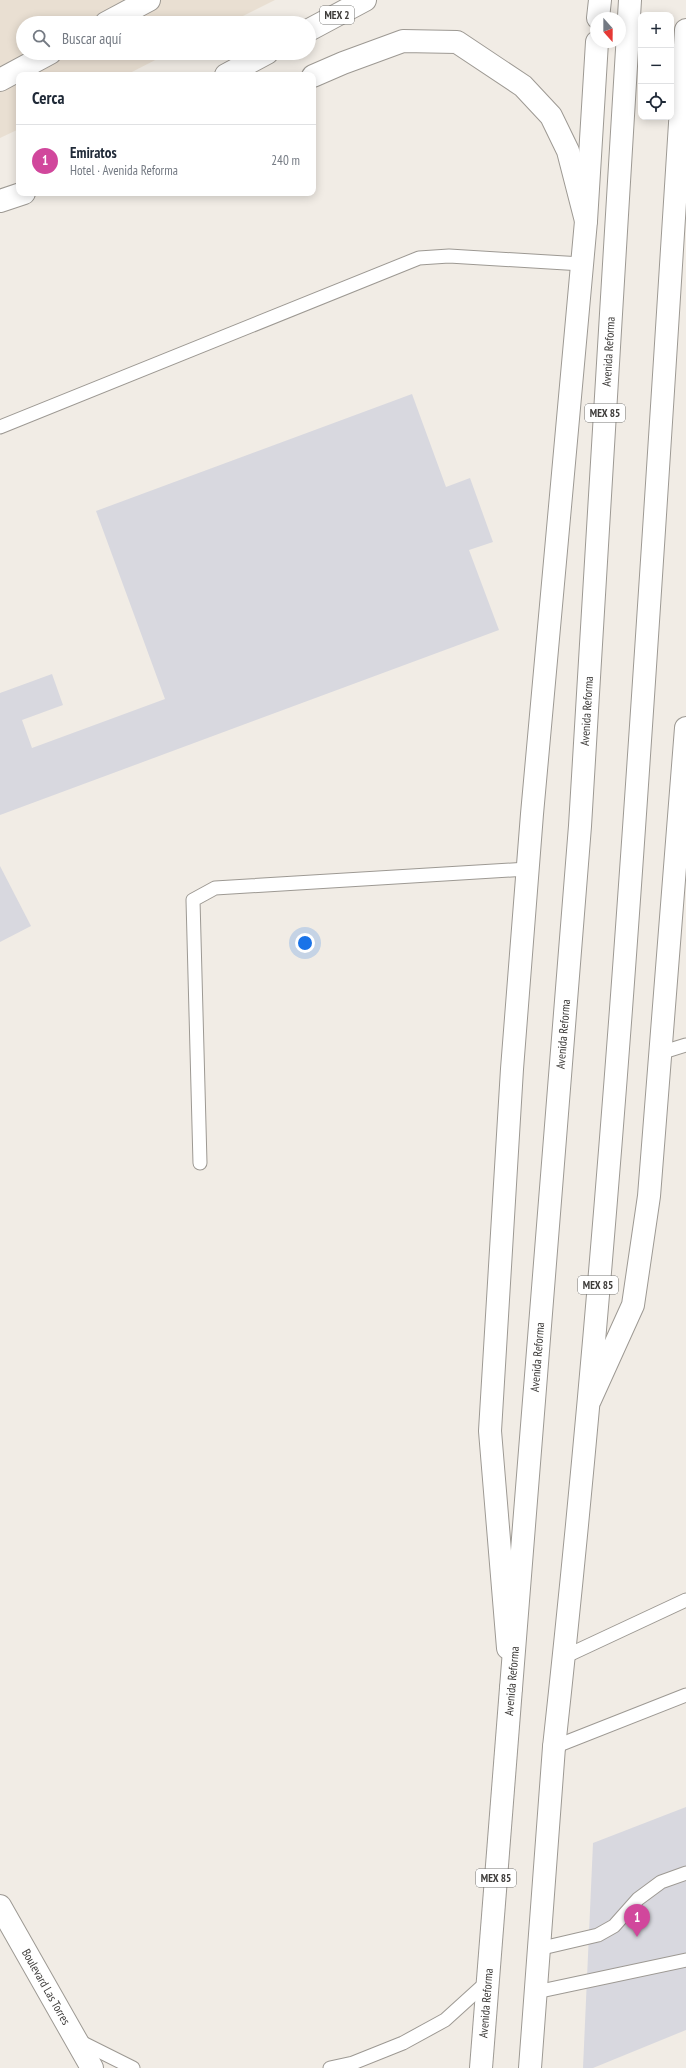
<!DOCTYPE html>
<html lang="es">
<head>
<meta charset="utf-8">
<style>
	:root { --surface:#fff; --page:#f6f6f7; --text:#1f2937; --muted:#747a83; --line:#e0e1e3; --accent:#246656 }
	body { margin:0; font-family:"PT Sans Narrow",sans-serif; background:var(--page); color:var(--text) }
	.controls { position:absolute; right:12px; top:12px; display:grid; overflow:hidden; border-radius:8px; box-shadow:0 2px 10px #0003 }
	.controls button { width:36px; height:36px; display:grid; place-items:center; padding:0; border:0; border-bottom:1px solid var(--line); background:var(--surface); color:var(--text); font:20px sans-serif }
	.compass { position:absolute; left:590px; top:12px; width:36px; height:36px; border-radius:50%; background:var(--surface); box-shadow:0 2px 10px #0003; rotate:159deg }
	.you { position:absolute; left:305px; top:943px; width:14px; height:14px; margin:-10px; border:3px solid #fff; border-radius:50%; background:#1a73e8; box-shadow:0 0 0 6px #1a73e833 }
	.badge { display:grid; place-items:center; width:26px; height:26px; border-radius:50%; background:var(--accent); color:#fff; font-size:13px; font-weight:700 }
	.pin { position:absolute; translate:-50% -33px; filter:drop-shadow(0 1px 2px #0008) }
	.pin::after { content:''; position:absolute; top:21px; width:14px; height:12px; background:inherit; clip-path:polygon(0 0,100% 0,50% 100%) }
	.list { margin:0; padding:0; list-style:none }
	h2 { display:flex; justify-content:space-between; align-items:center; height:52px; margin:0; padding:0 16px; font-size:17px }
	h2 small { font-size:13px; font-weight:400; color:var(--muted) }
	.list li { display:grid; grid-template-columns:26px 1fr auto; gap:12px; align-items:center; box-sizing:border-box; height:72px; padding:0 16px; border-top:1px solid var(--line) }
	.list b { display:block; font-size:15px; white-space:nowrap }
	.list p { margin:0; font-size:13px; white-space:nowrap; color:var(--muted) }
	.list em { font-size:13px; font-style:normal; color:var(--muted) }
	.icon { flex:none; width:22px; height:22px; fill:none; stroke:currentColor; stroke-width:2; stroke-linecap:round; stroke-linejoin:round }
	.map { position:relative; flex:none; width:686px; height:2068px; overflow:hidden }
	.search { position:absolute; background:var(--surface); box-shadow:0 2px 10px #0003; left:16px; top:16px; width:300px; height:44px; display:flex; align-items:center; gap:10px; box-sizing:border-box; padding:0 14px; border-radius:22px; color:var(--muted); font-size:15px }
	.panel { position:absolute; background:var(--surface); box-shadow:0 2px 10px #0003; left:16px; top:72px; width:300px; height:124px; border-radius:8px }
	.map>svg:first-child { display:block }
	.built { fill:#e9dfd2 }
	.building { fill:#d8d8df }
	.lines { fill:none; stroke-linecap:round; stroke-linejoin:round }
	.lane-casing { stroke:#9d9993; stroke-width:15 }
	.secondary-casing { stroke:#9d9993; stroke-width:24 }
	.primary-casing { stroke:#9d9993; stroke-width:24 }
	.highway-casing { stroke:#9d9993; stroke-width:24 }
	.lane { stroke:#fff; stroke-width:13 }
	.secondary { stroke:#fff; stroke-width:22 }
	.primary { stroke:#fff; stroke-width:22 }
	.highway { stroke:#fff; stroke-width:22 }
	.labels { text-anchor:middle; stroke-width:3; stroke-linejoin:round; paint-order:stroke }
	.shield { fill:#fff; stroke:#777674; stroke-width:1 }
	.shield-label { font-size:11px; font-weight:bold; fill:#3d3b39 }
	.street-label { font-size:12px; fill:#3d3b39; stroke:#fff }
</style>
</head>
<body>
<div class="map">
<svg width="686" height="2068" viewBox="0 0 686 2068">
	<rect width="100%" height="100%" fill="#f1ece5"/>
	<!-- built -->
	<path class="built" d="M0,0H275L229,23H23V53H169L126,75H19V129L0,138Z"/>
	<!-- building -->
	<g class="building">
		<path d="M412,394L446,487L470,478L493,542L469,550L499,630L0,815V693L52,674L63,705L22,720L32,748L165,699L96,511Z"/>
		<path d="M0,866L31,926L0,942Z"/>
		<path d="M686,1807V2030L593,2068H583L593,1843Z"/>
	</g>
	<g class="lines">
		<defs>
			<g id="lane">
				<path d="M0,427L419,258L449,256L582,264"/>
				<path d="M660,1053L686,1045"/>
				<path d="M200,1163L193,900L215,888L527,869"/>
				<path d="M564,1657L686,1600"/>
				<path d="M554,1747L686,1695"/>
				<path d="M538,1949L598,1935L614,1926L638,1899L661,1882L686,1873"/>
				<path d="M536,1992L686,1960"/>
				<path d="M79,2041L133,2068"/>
				<path d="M330,2068L353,2063L403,2043L445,2020L488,1981"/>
			</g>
			<g id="secondary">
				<path d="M598,18L600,0"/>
				<path d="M590,1400L633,1305L649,1196L686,728"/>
				<path d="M508,1648L490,1431L512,1069L532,814L586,221L597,42"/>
				<path id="s1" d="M0,1906L92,2068"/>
			</g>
			<g id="primary">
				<path id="s2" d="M481,2068L511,1688"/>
				<path d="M530,2068L554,1747"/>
			</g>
			<g id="highway">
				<path d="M106,23L149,0"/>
				<path d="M309,30L365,0"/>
				<path d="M226,75L267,53"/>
				<path d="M313,76L343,63L403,41L457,42L523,86L551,116L568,151L586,221"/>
				<path d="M0,80L50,53"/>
				<path d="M0,201L24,193"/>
				<path id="s3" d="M511,1688L580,826L630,0"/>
				<path d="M554,1747C617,1177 649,603 686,30"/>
			</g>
		</defs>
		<!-- lane casing -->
		<use href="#lane" class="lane-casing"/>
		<!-- secondary casing -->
		<use href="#secondary" class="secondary-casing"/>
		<!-- primary casing -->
		<use href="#primary" class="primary-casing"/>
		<!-- highway casing -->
		<use href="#highway" class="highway-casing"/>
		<!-- lane -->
		<use href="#lane" class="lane"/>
		<!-- secondary -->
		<use href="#secondary" class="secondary"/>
		<!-- primary -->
		<use href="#primary" class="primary"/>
		<!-- highway -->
		<use href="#highway" class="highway"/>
	</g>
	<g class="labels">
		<!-- shield labels -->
		<g class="shield">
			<rect x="320" y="6" width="34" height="18" rx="3"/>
			<rect x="585" y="404" width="40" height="18" rx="3"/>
			<rect x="578" y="1276" width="40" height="18" rx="3"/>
			<rect x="476" y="1869" width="40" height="18" rx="3"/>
		</g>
		<g class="shield-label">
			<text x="337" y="19">MEX 2</text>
			<text x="605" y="417">MEX 85</text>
			<text x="598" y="1289">MEX 85</text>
			<text x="496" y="1882">MEX 85</text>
		</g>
		<!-- street labels -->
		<g class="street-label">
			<text dy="4" stroke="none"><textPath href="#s3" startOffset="1340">Avenida Reforma</textPath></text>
			<text dy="4" stroke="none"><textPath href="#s3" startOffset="980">Avenida Reforma</textPath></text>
			<text dy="4" stroke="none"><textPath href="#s3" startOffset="656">Avenida Reforma</textPath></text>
			<text dy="4" stroke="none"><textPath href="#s3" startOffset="332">Avenida Reforma</textPath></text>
			<text transform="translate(512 1681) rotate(-85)" y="4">Avenida Reforma</text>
			<text dy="4" stroke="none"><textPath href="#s1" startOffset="93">Boulevard Las Torres</textPath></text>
			<text dy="4" stroke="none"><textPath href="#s2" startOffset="65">Avenida Reforma</textPath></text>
		</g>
	</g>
</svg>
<div class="controls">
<button>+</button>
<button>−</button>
<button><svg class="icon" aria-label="locate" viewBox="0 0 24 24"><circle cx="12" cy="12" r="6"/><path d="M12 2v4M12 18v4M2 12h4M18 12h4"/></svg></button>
</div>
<svg class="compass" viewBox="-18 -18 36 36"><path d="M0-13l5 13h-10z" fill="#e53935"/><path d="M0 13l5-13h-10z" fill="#747a83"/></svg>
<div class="you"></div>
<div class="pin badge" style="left:637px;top:1937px;background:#d1479c">1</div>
<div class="search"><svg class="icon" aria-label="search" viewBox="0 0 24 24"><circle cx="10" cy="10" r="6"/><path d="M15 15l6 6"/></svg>Buscar aquí</div>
<section class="panel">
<h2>Cerca<small></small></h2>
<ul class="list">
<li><span class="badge" style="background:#d1479c">1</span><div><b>Emiratos</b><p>Hotel · Avenida Reforma</p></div><em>240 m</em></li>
</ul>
</section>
</div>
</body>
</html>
